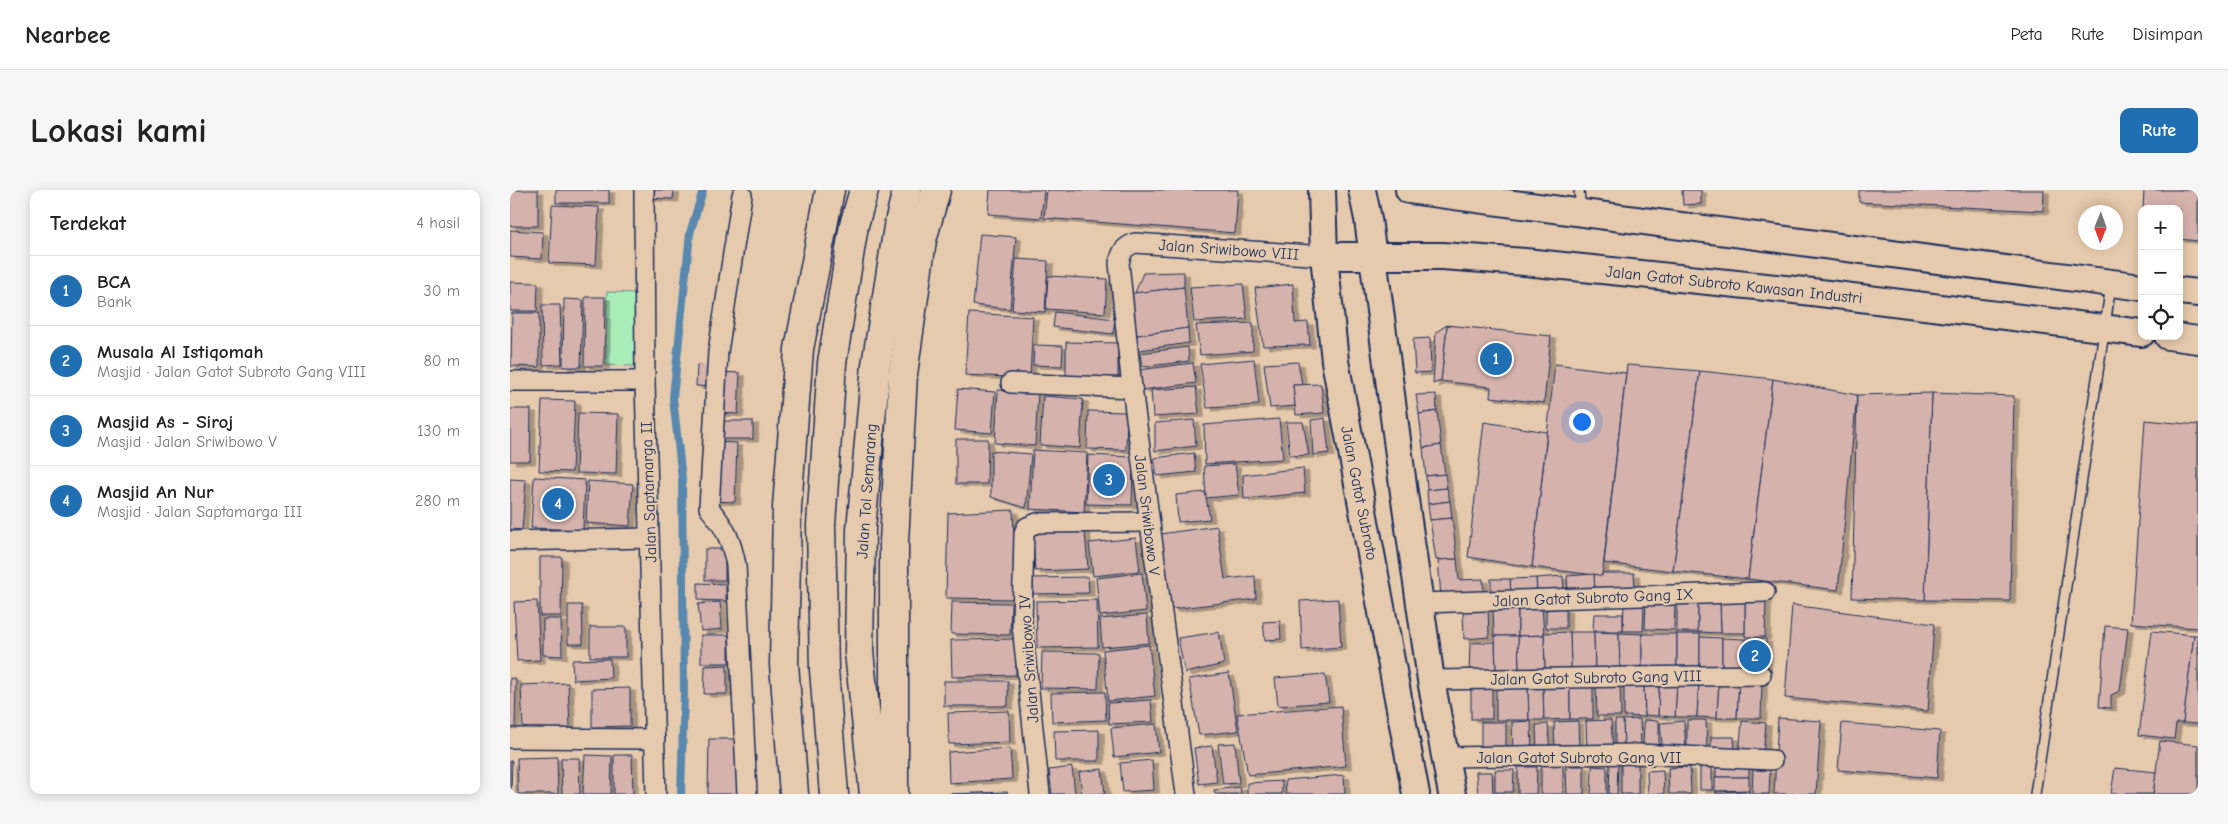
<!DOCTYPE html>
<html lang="id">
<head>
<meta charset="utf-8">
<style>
	:root { --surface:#fff; --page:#f6f6f6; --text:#222; --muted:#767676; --line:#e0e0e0; --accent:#1f6fb2 }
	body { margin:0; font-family:"Comic Neue",sans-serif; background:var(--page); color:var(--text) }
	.controls { position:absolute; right:15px; top:15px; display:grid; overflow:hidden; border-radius:10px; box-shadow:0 2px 12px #0003 }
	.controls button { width:45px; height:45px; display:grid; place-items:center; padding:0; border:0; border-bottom:1px solid var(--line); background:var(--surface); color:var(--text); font:25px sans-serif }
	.compass { position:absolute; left:1568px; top:15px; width:45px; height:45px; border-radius:50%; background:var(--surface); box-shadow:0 2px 12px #0003; rotate:181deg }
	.you { position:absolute; left:1071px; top:231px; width:18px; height:18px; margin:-12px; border:4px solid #fff; border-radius:50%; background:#1a73e8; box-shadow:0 0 0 8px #1a73e833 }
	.badge { display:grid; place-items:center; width:32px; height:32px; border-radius:50%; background:var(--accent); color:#fff; font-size:16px; font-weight:700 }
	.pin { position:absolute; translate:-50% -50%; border:2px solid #fff; box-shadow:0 1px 5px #0006 }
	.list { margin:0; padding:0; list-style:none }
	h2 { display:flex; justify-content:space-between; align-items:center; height:65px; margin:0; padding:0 20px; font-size:21px }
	h2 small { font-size:16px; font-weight:400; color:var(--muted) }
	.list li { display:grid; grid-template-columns:32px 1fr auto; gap:15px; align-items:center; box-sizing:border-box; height:70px; padding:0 20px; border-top:1px solid var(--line) }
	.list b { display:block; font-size:19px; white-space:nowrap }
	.list p { margin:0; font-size:16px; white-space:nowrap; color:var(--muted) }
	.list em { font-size:16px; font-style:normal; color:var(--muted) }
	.icon { flex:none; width:28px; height:28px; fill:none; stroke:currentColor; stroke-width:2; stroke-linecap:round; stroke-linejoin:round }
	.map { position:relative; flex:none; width:1688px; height:604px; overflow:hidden; border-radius:10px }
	header { display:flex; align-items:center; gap:30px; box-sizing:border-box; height:70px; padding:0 25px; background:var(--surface); border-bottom:1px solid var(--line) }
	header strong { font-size:24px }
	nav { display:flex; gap:28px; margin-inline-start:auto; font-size:18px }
	.intro { display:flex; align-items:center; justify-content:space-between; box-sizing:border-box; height:120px; padding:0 30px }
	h1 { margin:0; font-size:35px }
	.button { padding:12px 22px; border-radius:10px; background:var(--accent); color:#fff; font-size:18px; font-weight:700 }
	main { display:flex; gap:30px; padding:0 30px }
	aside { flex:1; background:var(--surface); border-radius:10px; box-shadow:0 2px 12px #0003 }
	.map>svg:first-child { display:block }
	.green { fill:#a9eeb9; stroke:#628e8c }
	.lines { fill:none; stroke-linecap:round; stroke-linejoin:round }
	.stream { stroke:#5988ae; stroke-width:8 }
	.building { fill:#d5b2ac; stroke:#1b2f5e; filter:url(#shadow) }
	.lane-casing { stroke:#1b2f5e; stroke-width:12 }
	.street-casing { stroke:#1b2f5e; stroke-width:22 }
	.secondary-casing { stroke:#1b2f5e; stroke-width:30 }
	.highway-casing { stroke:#1b2f5e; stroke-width:31 }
	.lane { stroke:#e6caad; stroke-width:9 }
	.street { stroke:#e6caad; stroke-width:19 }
	.secondary { stroke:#e6caad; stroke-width:26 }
	.highway { stroke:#e6caad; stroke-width:28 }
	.labels { text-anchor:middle; stroke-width:4; stroke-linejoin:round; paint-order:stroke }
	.street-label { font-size:16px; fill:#1b2f5e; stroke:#e6caad }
</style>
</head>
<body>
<header>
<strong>Nearbee</strong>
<nav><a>Peta</a><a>Rute</a><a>Disimpan</a></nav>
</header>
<div class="intro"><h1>Lokasi kami</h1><a class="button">Rute</a></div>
<main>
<aside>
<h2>Terdekat<small>4 hasil</small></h2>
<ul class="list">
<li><span class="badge">1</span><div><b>BCA</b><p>Bank</p></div><em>30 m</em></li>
<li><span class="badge">2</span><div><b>Musala Al Istiqomah</b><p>Masjid · Jalan Gatot Subroto Gang VIII</p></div><em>80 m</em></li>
<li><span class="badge">3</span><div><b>Masjid As - Siroj</b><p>Masjid · Jalan Sriwibowo V</p></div><em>130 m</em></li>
<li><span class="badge">4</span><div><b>Masjid An Nur</b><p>Masjid · Jalan Saptamarga III</p></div><em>280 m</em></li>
</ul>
</aside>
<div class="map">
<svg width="1688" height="604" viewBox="0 0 1688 604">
	<defs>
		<filter id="shadow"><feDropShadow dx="5.5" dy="3" stdDeviation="0" flood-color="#0004"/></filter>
	</defs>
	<rect width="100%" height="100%" fill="#e6caad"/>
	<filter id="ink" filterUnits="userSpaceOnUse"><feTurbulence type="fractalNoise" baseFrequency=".02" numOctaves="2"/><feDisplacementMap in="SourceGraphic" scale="10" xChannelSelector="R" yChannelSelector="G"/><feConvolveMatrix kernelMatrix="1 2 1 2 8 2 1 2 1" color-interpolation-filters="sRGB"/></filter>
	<g filter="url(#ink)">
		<!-- green -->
		<path class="green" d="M97,102L126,103L125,176L96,175Z"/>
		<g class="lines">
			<!-- stream -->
			<path class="stream" d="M171,604L174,502L172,289L163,208L180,43L193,0"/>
		</g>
		<!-- building -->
		<g class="building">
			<rect x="0" y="0" width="28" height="36"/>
			<rect x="46" y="0" width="53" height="13"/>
			<path d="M136,0H164L163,9L136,8Z"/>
			<path d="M480,0H534L531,28L478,24Z"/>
			<path d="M537,0H728L725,43L534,28Z"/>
			<path d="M1172,0H1191V14L1173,15Z"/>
			<path d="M1349,0H1534L1533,21L1349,12Z"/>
			<path d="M1634,0H1688V51L1669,49V19H1633Z"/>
			<path d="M42,15L89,17L86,75L39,73Z"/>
			<path d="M0,40L33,42L32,69L0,67Z"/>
			<path d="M470,44L506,47L500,119L463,115Z"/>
			<path d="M506,69L538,71L535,122L502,120Z"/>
			<path d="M674,82V97L625,103L633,83Z"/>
			<path d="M538,86L597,89L595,123L536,119Z"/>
			<path d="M0,92L28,93L27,121H0Z"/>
			<path d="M733,94L737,129L684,132L680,97Z"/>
			<path d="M783,94L785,133L798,132L800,155L753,156L745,98Z"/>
			<path d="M674,97L678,138L621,146L616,104Z"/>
			<path d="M75,107H95L94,176H74Z"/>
			<path d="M54,109L73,110L71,177H53Z"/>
			<path d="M32,115H50L52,174L33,175Z"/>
			<path d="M545,122L605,129L603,144L543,137Z"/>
			<path d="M2,123H29V177L1,176Z"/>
			<path d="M459,123L523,127L520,188L455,185Z"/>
			<path d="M743,133V161L690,165L686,135Z"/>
			<path d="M937,135L1041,146L1034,213L980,207L981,197L931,191Z"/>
			<path d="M937,135L931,191L923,194L926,142Z"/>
			<path d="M678,138L679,153L623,161L621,146Z"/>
			<path d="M920,148L921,182L905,183L903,149Z"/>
			<path d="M556,152L608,153V188L556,187Z"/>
			<path d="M524,155L553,156L552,176L523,175Z"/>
			<path d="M678,157L679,171L632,177L630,163Z"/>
			<path d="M744,169L749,215L697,218L690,174Z"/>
			<path d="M788,172L792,195H783L785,216L760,218L754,174Z"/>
			<path d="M683,173L686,193L631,200L629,180Z"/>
			<path d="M1045,174L1116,183L1092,386L1022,377Z"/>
			<path d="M187,175L203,176L201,197L186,196Z"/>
			<path d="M1117,175L1190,181L1163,381L1094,373Z"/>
			<path d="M1190,181L1263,189L1238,389L1163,381Z"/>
			<path d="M209,182L230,183L228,224L207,223Z"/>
			<path d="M1263,189L1347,205L1328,400L1238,389Z"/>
			<path d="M811,194L814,223L786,225L783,195Z"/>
			<path d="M686,197L689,224L643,227L641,200Z"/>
			<path d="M448,199L485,202L482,243L445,240Z"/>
			<path d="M488,200L528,203L525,256L485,253Z"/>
			<path d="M1422,203L1504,206L1500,411L1415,410Z"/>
			<path d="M1422,203L1415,410L1342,408L1347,205Z"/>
			<path d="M926,204L927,221L909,224L906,205Z"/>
			<path d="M533,206L573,209L570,258L530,255Z"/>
			<path d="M32,210L65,211L62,282L29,281Z"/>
			<path d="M0,219H21L20,271H0Z"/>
			<path d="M578,221L617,222L616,260L577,259Z"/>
			<path d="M927,221L931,255L913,258L909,224Z"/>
			<path d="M68,223L108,224L106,284L66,283Z"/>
			<path d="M815,228L819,263L803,265L801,230Z"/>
			<path d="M769,229L773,269L695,274L694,235Z"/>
			<path d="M684,230L686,256L645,261V233Z"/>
			<path d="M1635,230L1688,235V438L1621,433Z"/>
			<rect x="208" y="231" width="35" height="18"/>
			<path d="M776,232H793L799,265L780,266Z"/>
			<path d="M974,232L1037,242L1022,377L958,367Z"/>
			<path d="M446,249H478L477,294H446Z"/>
			<path d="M202,252L227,253L225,312L200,311Z"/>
			<path d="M931,255L935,284L916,286L913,258Z"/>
			<path d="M523,260L577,263L574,322L520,319Z"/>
			<path d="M481,261L521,264L516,318L481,307Z"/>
			<path d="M684,263L686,282L647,286L644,268Z"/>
			<path d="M578,265L623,267L622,315L576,314Z"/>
			<path d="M725,274L729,305L696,308L694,276Z"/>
			<path d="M793,278L795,303L734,309L733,285Z"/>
			<path d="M935,284L937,298L917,300L916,286Z"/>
			<path d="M24,287L75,290L73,340L21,338Z"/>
			<path d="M0,289L16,290L12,340L0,339Z"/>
			<path d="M78,291L123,294L120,336L76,333Z"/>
			<path d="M937,298L940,311L918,314L917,300Z"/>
			<path d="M695,302L700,329L668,332L666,305Z"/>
			<path d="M940,311L942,328L920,330L918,314Z"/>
			<path d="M503,320L506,409L436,408L438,323Z"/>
			<path d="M942,328L947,369L926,370L920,330Z"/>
			<path d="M707,336L715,389L745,386L746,409L661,419L650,344Z"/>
			<path d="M575,341L578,379L525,381L523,344Z"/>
			<path d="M626,348L630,381L583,386L579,353Z"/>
			<rect x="195" y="359" width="20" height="31"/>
			<path d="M30,367H52L51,426H30Z"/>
			<path d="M947,369L949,390L973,389L974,406L931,407L928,370Z"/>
			<path d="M632,383L636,421L590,426L586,388Z"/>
			<path d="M1092,383H1124L1125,400L1085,401L1084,384L1092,386Z"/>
			<path d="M1084,384L1085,401L1058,402L1057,386Z"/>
			<path d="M1053,386L1054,401L1027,402L1026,388Z"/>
			<path d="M578,387L579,403L523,404V388Z"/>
			<path d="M1026,388L1027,402L1001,404L1000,389Z"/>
			<path d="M981,389H1000L1001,404L981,402Z"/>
			<path d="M188,393L216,394V411L188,410Z"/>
			<path d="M1256,408L1255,447H1235V410Z"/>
			<path d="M828,409L831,457L792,460L790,411Z"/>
			<path d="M587,410L588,457L527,458L526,411Z"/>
			<path d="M1210,410H1235V443H1211Z"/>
			<path d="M27,411L30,470L7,471L4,412Z"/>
			<path d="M210,412L212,439L191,441L188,414Z"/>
			<path d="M442,412L501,413L500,445L441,444Z"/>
			<path d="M1114,412H1134L1133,441H1113Z"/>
			<rect x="1167" y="412" width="21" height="30"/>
			<path d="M1188,412L1210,413L1211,443L1188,442Z"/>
			<path d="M1136,413L1165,414L1164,440L1135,439Z"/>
			<path d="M58,415H72L73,454H58Z"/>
			<path d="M1282,415L1424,434L1418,521L1275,508Z"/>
			<path d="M1008,416V446H984L983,417Z"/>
			<path d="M1008,416H1032L1034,445L1008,446Z"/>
			<path d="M1056,418V438H1036V420Z"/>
			<path d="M978,419L979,447L954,449L953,421Z"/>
			<path d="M1084,424H1113V441H1083Z"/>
			<path d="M637,425L639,453L592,457L590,429Z"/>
			<path d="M33,429H51L52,466L33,465Z"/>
			<path d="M770,431L771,449L755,450L753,432Z"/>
			<path d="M1595,436L1618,438L1610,501L1601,505V518L1589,517Z"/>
			<rect x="80" y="437" width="36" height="30"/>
			<path d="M1642,441L1684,445L1673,533H1666L1664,549L1629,545Z"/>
			<path d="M709,442L714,474L675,483L668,448Z"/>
			<path d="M1060,442H1084L1085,480L1061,481Z"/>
			<path d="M1060,442L1061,481H1035L1034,443Z"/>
			<path d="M1084,442L1109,443L1110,480H1085Z"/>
			<path d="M1109,443L1132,444V481L1110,480Z"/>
			<rect x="1132" y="444" width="35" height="37"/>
			<rect x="1167" y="444" width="23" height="37"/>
			<rect x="191" y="445" width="28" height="28"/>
			<path d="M1034,445L1035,481L1009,482L1008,446Z"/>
			<path d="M1684,445H1688V534L1673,533Z"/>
			<path d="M985,446H1008L1009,482L986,484Z"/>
			<path d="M1190,447L1212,448V482L1190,481Z"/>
			<path d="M1212,448L1235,449L1234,482H1212Z"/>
			<path d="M506,449V485L442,487L441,450Z"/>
			<path d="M1235,449H1256V483L1234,482Z"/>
			<path d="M985,452L986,484H959L960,453Z"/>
			<path d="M639,455L645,506L598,511L593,460Z"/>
			<path d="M532,462L589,463L588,499L531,498Z"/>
			<path d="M100,469L101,488L63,490L62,470Z"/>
			<path d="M217,475V504H194L195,476Z"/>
			<path d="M719,483L728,541L689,545L679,489Z"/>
			<path d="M815,484L819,512L768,516L765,488Z"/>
			<path d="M0,488L6,489L5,538L0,537Z"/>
			<path d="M1167,490L1189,491L1187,527H1165Z"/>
			<rect x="434" y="491" width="64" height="25"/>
			<path d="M1189,491H1209L1207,528L1187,527Z"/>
			<path d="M1209,491H1229L1227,528H1207Z"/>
			<path d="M1229,491H1252L1251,528H1227Z"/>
			<path d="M1149,492H1167L1165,527L1148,526Z"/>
			<path d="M58,493L60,538L13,540L11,495Z"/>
			<path d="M1110,493L1111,526H1087L1086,494Z"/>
			<path d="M1134,493L1135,527L1114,526V494Z"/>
			<path d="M986,495H1018L1019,530H986Z"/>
			<path d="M1018,495H1033L1034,530H1019Z"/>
			<path d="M1033,495H1060V529L1034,530Z"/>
			<path d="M1060,495L1083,496V529H1060Z"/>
			<path d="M1134,495H1149L1148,526L1135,525Z"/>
			<path d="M120,498V536L82,537V499Z"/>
			<rect x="961" y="498" width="21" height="31"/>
			<path d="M595,502L596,530L542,532L541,503Z"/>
			<path d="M641,510L643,532L599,534L598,513Z"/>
			<path d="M831,516L836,576L738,585L727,524Z"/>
			<path d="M499,521L500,552L439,554L438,523Z"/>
			<path d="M1268,528L1311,531L1306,604H1264Z"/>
			<path d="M1130,529L1131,558L1114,559L1113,530Z"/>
			<path d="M1101,530L1103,560L1077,561L1076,531Z"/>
			<path d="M1105,530H1113L1114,558H1105Z"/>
			<path d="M1134,530L1149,531V560L1133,559Z"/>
			<path d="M1177,530H1196L1197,561H1177Z"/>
			<path d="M1021,531L1022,565L1003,566L1002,532Z"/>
			<path d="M1068,531L1069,561H1045L1044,532Z"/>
			<path d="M1174,531L1176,561L1153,563L1150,533Z"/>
			<path d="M1232,531L1256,533L1253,567L1229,565Z"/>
			<rect x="971" y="532" width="25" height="34"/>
			<path d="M1332,533L1430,541L1427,588L1328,580Z"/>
			<path d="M646,534L649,562L604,567L601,538Z"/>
			<path d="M1038,534L1040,563L1027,564L1026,535Z"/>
			<path d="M589,540V571H545L544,541Z"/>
			<path d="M1201,547H1224L1225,564H1201Z"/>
			<path d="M199,549H231L230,604H198Z"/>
			<path d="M1650,551L1688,555V604H1643Z"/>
			<path d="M725,553L729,593L713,594L708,554Z"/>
			<path d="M702,556L707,592L689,594L684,558Z"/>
			<path d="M500,558L502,589L439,593L438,562Z"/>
			<path d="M75,565L102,566L101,604H73Z"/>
			<path d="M104,565H122L123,604H104Z"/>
			<path d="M47,567L48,604H8L7,568Z"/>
			<path d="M51,568H69L70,604H52Z"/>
			<path d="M642,570L644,600L613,602L610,573Z"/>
			<path d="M0,571H2L1,604H0Z"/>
			<path d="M1100,571H1108L1107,604H1099Z"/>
			<rect x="1111" y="572" width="17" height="32"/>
			<path d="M1053,574V604H1031V575Z"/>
			<path d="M1056,576H1074V604H1057Z"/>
			<path d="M1082,576L1097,577V604H1081Z"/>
			<path d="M1239,576V587H1206V577Z"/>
			<path d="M562,577L565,604H542L539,580Z"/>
			<path d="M1008,577H1027L1026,604H1008Z"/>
			<path d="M1180,577L1181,604H1159L1158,578Z"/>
			<path d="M1190,577L1202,578V600H1190Z"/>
			<path d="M1605,578L1646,582L1643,604H1601Z"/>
			<path d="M592,579L595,604H572L569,582Z"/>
			<path d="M985,580H1004L1003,602H985Z"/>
			<path d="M1153,580L1154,604H1138L1137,581Z"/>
			<path d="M1243,580H1260L1259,604H1242Z"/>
			<path d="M966,582H982L983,604H968Z"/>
			<path d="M834,585L835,604H776L775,590Z"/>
			<path d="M1205,587H1239V600L1205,601Z"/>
			<path d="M772,591V604H737V593Z"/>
			<path d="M730,597L731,604H705L704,600Z"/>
			<path d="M1239,601V604H1206V602Z"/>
			<path d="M497,602L498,604H437Z"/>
		</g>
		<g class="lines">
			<defs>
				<g id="lane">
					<path d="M1069,0L1071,21"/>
					<path d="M1525,604L1601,95"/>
				</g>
				<g id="street">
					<path d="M134,0L135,191L146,604"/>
					<path d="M232,5L208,162L199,318C216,338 221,350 226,375L237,604"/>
					<path d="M0,191H135"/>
					<path d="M501,193L622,198"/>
					<path d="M0,351L139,348"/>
					<path d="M911,413L1255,402"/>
					<path d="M921,490L1251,485"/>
					<path d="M0,548L145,549"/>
					<path d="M936,567L1127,564L1262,570"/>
					<path d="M530,604L512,435L514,343L517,337L527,333L639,332"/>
					<path d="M676,604L622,198L609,73C612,61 614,57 625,53L814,66"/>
				</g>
				<g id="secondary">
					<path d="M812,0L814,66L825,171L906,604"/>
					<path d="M852,0L858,29L894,303L921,490L942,604"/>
					<path d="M899,0L1632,97"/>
					<path d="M814,66H932L1015,72L1294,101L1632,143"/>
					<path d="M1669,101L1688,103"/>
					<path d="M1658,146L1688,150"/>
				</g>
				<g id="highway">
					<path d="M284,604L274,474L277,317L289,159L320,0"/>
					<path d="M324,604L314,480L311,335L322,173L344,35L354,0"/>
					<path d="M364,604L349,462L351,339L366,175L388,37L397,0"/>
					<path d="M384,604V352L393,184L412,50L426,0"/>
				</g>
			</defs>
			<!-- lane casing -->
			<use href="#lane" class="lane-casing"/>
			<!-- street casing -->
			<use href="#street" class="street-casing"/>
			<!-- secondary casing -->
			<use href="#secondary" class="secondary-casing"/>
			<!-- highway casing -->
			<use href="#highway" class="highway-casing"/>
			<!-- lane -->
			<use href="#lane" class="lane"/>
			<!-- street -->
			<use href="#street" class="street"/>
			<!-- secondary -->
			<use href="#secondary" class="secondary"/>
			<!-- highway -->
			<use href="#highway" class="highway"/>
		</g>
	</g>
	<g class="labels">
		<!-- street labels -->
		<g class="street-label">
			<text transform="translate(719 59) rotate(4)" y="6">Jalan Sriwibowo VIII</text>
			<text transform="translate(1224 94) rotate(6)" y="6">Jalan Gatot Subroto Kawasan Industri</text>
			<text transform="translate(356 301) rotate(-86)" y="6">Jalan Tol Semarang</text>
			<text transform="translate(138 302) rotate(-92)" y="6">Jalan Saptamarga II</text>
			<text transform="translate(850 303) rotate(79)" y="6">Jalan Gatot Subroto</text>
			<text transform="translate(638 325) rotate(83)" y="6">Jalan Sriwibowo V</text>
			<text transform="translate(1083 407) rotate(-2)" y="6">Jalan Gatot Subroto Gang IX</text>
			<text transform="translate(518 469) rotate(-94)" y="6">Jalan Sriwibowo IV</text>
			<text transform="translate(1086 487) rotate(-1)" y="6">Jalan Gatot Subroto Gang VIII</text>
			<text x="1069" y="573">Jalan Gatot Subroto Gang VII</text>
		</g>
	</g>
</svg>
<div class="controls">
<button>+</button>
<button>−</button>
<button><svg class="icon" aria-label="locate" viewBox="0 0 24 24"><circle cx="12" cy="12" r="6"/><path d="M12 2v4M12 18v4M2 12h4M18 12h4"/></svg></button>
</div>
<svg class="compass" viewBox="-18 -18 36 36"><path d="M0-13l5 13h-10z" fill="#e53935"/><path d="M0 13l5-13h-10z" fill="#767676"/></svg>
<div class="you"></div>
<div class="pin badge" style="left:986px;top:169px">1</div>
<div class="pin badge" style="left:1245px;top:466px">2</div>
<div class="pin badge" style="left:599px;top:290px">3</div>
<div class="pin badge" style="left:48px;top:314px">4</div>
</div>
</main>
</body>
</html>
